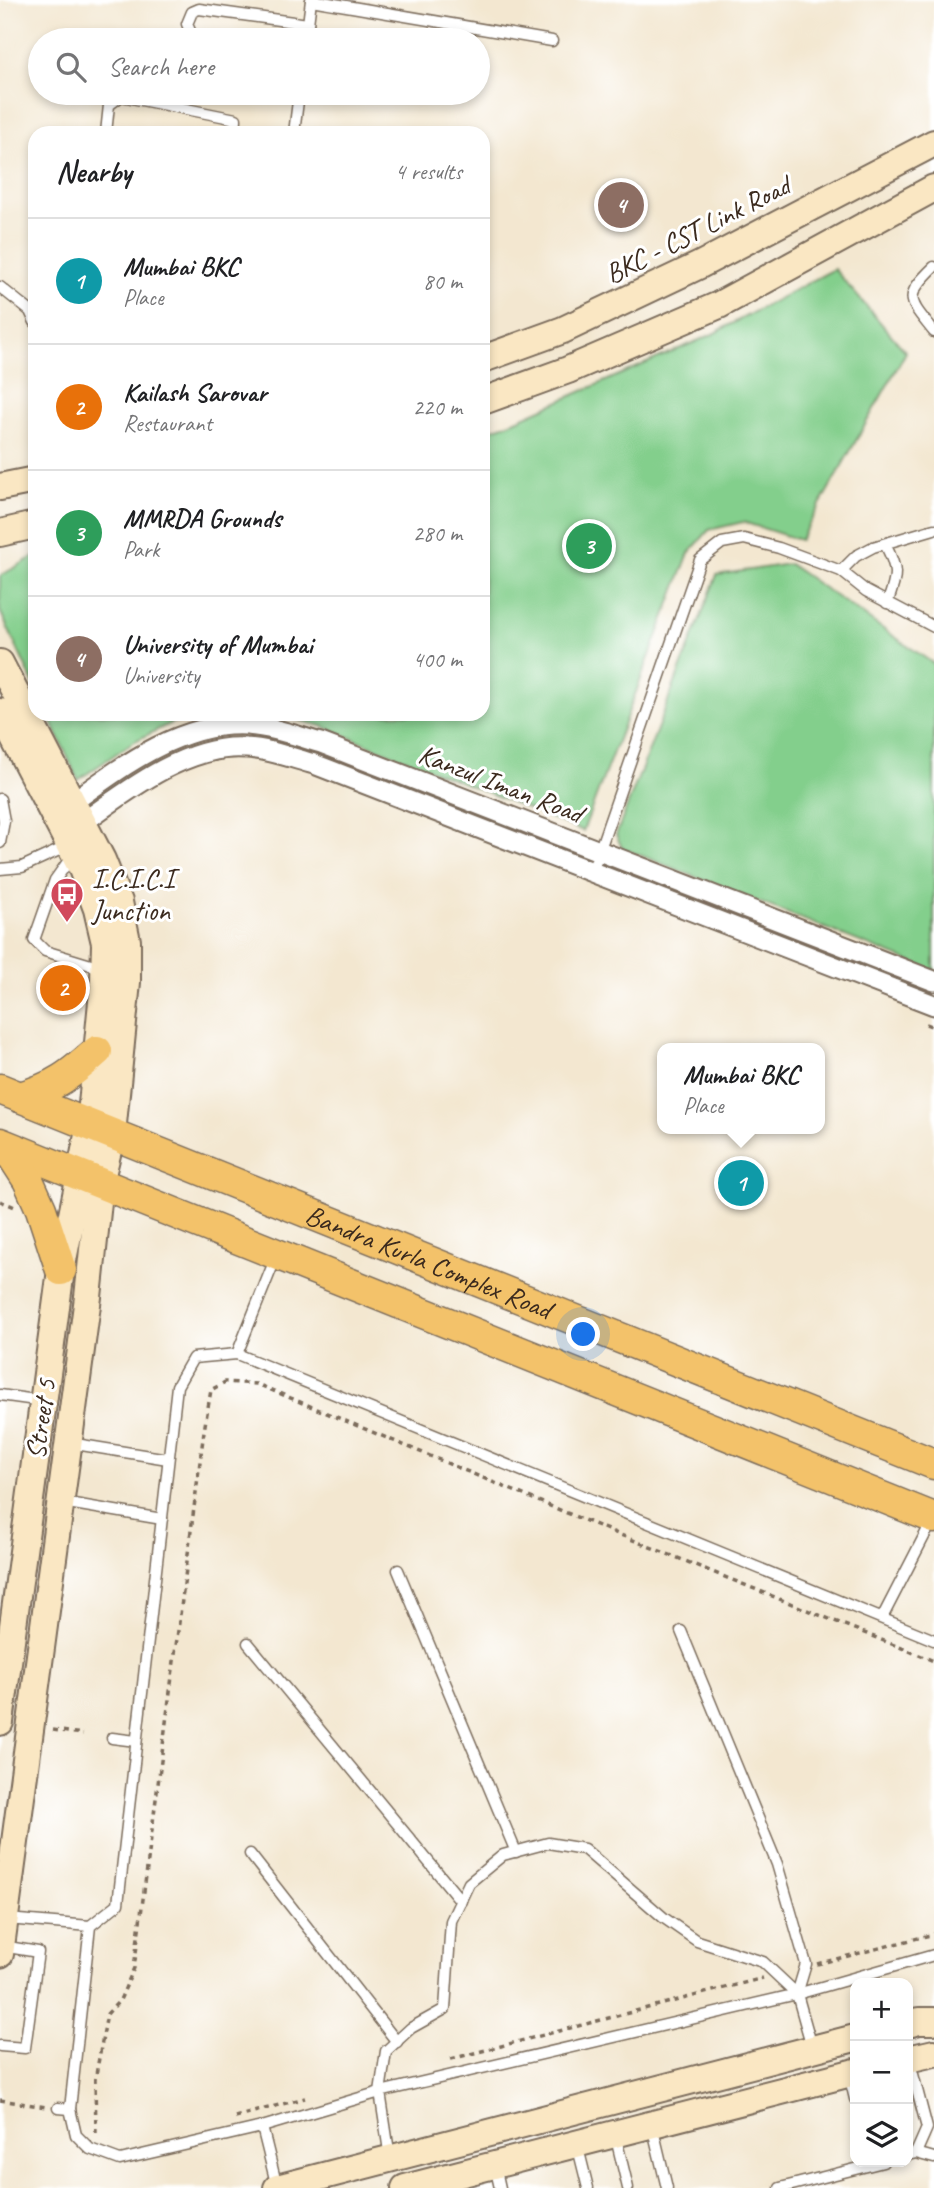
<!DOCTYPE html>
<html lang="en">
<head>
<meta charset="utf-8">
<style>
	:root { --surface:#fff; --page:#f2f2f2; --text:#202124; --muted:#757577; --line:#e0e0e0; --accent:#db2777 }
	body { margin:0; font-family:Caveat,sans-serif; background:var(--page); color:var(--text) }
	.controls { position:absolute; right:21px; bottom:21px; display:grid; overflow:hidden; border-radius:14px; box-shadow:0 4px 10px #0003 }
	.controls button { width:63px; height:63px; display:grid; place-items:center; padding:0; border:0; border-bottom:2px solid var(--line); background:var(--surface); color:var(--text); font:35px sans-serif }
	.you { position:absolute; left:584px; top:1335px; width:24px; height:24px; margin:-18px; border:5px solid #fff; border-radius:50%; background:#1a73e8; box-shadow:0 0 0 10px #1a73e833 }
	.badge { display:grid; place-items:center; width:46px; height:46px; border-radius:50%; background:var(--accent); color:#fff; font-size:23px; font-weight:700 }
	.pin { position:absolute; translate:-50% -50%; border:4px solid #fff; box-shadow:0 2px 7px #0006 }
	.popup { position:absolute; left:657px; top:1043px; width:168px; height:91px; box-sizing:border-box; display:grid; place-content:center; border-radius:14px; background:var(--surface); filter:drop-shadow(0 2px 5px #0005); font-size:23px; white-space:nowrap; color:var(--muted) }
	.popup b { font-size:26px; color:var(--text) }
	.popup::after { content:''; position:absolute; left:50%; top:100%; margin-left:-14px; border:14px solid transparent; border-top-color:var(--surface) }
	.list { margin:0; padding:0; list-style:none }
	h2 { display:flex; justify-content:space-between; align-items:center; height:91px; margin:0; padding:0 28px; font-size:30px }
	h2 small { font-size:23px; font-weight:400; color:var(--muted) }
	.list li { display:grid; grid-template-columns:46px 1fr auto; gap:21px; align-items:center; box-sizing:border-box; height:126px; padding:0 28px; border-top:2px solid var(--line) }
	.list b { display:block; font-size:26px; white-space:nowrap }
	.list p { margin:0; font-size:23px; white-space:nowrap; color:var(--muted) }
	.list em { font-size:23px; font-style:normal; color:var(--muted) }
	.icon { flex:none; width:38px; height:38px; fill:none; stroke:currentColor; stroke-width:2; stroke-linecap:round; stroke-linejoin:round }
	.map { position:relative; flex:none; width:934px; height:2188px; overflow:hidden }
	.search { position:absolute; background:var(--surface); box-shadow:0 4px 10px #0003; left:28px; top:28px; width:462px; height:77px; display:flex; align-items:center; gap:18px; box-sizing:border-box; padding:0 24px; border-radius:38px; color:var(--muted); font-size:26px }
	.panel { position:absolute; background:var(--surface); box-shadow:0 4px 10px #0003; left:28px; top:126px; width:462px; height:595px; border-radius:21px }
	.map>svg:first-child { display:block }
	.green { fill:#83cf8c; stroke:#5f7c55; stroke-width:2 }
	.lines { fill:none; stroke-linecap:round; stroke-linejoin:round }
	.lane-casing { stroke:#7b6c5c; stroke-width:13 }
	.street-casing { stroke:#7b6c5c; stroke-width:23 }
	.secondary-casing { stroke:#7b6c5c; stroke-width:30 }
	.primary-casing { stroke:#7b6c5c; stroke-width:33 }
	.path { stroke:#7b6c5c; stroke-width:3.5; stroke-dasharray:5 5; stroke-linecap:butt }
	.lane { stroke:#fff; stroke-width:10 }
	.street { stroke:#fff; stroke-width:19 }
	.secondary { stroke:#fae7c3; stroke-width:26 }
	.primary { stroke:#f3c26a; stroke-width:30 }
	.labels { text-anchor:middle; stroke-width:6; stroke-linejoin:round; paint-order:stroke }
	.street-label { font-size:28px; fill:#3b2a1e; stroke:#fff }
	.poi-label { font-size:28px; fill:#3b2a1e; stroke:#fff; text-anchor:start }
</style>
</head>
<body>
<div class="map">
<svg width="934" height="2188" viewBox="0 0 934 2188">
	<rect width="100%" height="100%" fill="#fff"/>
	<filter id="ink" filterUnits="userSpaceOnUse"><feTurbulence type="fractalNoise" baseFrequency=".0143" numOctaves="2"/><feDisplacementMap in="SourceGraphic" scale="14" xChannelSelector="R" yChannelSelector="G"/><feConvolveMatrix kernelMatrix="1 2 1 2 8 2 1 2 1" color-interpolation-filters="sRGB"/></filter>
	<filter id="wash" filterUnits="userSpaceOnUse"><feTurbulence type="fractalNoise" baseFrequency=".00686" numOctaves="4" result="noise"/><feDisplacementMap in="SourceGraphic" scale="28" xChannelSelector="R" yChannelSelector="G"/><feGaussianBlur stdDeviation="1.57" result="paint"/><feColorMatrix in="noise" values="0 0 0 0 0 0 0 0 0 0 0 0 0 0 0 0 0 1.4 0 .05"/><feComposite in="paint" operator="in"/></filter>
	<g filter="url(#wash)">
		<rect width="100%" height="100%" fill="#f3e7d0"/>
		<!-- green -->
		<g class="green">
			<path d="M834,269L906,352L800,540L743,522L709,530L689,553L583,831L322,726L274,714H483V432L507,424L711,335Z"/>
			<path d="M35,556V687L0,611V576Z"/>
			<path d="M789,564L934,664V971L622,848L616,835L717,575Z"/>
			<path d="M48,714H201L171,723L133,742L78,780Z"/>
		</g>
	</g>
	<g filter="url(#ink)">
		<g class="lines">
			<defs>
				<g id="lane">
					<path d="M311,0L552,41"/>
					<path d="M194,40L187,24L192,12L199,9L308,24"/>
					<path d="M306,40L311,0"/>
					<path d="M106,133L109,105L121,96L236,119L235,133"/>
					<path d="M294,133L299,93"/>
					<path d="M934,267C902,298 909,300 934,332"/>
					<path d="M0,287L30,311L35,322"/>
					<path d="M885,544C898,569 898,576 887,603"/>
					<path d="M841,571L856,556L873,547L934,529"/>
					<path d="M0,799L4,821L0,843"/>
					<path d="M72,856L55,880L34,940L45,951L104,969"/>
					<path d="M0,869L22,867L68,846"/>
					<path d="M592,872L700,560L722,543L744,539L779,548L841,571L866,591L934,627"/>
					<path d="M237,1354L276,1257"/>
					<path d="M0,1395L43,1401"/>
					<path d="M69,1443L168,1459"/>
					<path d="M62,1502L162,1519"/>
					<path d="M398,1570L516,1852"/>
					<path d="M882,1618L932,1521"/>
					<path d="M681,1631L777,1864L806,1964L797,1994"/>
					<path d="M248,1643L461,1901"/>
					<path d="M112,1738L136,1741"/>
					<path d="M250,1854L397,2042"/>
					<path d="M7,1919L90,1926"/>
					<path d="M0,2046L25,2048L38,1952L2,1946"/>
					<path d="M909,2059L927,2128L916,2153"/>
					<path d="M849,2074L855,2099"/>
					<path d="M58,2108L70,2109L76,2135L90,2149L120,2160L262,2127L380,2092L797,1994L934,1955"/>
					<path d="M70,2109L90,1926L118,1904L177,1386L193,1358L237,1354L934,1640"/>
					<path d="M652,2125L667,2188"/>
					<path d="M262,2127L277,2187"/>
					<path d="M615,2134L628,2188"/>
					<path d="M577,2144L588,2188"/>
					<path d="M908,2155L916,2153L934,2158"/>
					<path d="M390,2158L380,2092L386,2051L411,2028L445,2009L451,1921L469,1883L503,1855L548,1843L584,1849L664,1918L697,1941L763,1962L797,1994L812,2047"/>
					<path d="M495,2166L500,2188"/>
					<path d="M780,2188L883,2162"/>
				</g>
				<g id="street">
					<path d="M63,809C116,771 178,721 247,725C273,727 297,736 321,743L934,981"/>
					<path d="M74,829C120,796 185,743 246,748C269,749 292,758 314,764L934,1005"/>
				</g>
				<g id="secondary">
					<path d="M483,359L563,330L700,265L934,143"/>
					<path d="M483,401L568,370L719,305L934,188"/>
					<path d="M0,487L35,480"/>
					<path d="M0,533L35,525"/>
					<path d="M0,663L102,860L119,902L127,941V982L112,1134L100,1183L88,1297L0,1954"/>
					<path d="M0,712L82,869L97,909L105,943L104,981L90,1125L61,1270L0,1722"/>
					<path d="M908,2024L919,2021H934"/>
					<path d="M908,2059L934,2053"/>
					<path d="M277,2188L855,2038"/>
					<path d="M405,2188L855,2072"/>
				</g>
				<g id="primary">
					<path id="s1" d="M0,1089L934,1464"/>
					<path d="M20,1097C55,1087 70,1075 97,1051"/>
					<path d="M0,1143L934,1518"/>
					<path d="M6,1146L28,1180L41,1209L61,1270"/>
				</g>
			</defs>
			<!-- lane casing -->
			<use href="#lane" class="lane-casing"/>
			<!-- street casing -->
			<use href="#street" class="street-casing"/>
			<!-- secondary casing -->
			<use href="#secondary" class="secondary-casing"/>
			<!-- primary casing -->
			<use href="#primary" class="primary-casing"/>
			<!-- path -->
			<g class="path">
				<path d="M926,1024L934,1027"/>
				<path d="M0,1201L15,1207"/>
				<path d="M53,1730L83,1734"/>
				<path d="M817,1964L934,1934"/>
				<path d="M451,2059L763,1978"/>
				<path d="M0,2100L46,2107"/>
				<path d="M235,2117L305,2098"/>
				<path d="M96,2133L95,2080L107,2014L120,2000L134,1968L204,1431L211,1390L225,1382L257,1384L603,1528L934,1661"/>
			</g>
			<!-- lane -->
			<use href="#lane" class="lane"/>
			<!-- street -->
			<use href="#street" class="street"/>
			<!-- secondary -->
			<use href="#secondary" class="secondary"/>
			<!-- primary -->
			<use href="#primary" class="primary"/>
		</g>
	</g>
	<!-- icons -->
	<defs>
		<symbol id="bus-pin" viewBox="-11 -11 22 30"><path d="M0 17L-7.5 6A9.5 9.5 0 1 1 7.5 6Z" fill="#d1495b" stroke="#fff"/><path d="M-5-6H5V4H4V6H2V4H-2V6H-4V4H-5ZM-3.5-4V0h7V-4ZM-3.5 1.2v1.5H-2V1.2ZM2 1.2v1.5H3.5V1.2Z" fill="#fff"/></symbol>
	</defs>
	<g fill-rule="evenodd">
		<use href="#bus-pin" x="48" y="875" width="38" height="52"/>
	</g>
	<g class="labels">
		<!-- street labels -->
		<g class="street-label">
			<text transform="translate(697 229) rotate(-27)" y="10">BKC - CST Link Road</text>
			<text transform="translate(501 783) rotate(21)" y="10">Kanzul Iman Road</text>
			<text dy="10" stroke="none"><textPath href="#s1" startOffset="462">Bandra Kurla Complex Road</textPath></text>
			<text transform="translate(40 1419) rotate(-82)" y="10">Street 5</text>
		</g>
		<!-- poi labels -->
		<g class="poi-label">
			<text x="92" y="888">I.C.I.C.I<tspan x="92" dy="32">Junction</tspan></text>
		</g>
	</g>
</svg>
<div class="controls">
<button>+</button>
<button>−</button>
<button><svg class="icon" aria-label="layers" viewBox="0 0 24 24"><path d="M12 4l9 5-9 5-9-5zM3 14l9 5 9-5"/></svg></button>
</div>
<div class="you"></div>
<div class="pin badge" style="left:741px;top:1183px;background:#0f9aa8">1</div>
<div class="popup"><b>Mumbai BKC</b>Place</div>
<div class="pin badge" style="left:63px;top:988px;background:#e8710a">2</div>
<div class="pin badge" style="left:589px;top:546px;background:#2e9e5b">3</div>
<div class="pin badge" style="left:621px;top:205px;background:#8d6e63">4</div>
<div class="search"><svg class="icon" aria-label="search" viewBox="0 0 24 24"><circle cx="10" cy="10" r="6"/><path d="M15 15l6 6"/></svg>Search here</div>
<section class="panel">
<h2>Nearby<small>4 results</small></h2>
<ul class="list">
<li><span class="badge" style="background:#0f9aa8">1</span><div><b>Mumbai BKC</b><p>Place</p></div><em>80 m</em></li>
<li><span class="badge" style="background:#e8710a">2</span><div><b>Kailash Sarovar</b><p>Restaurant</p></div><em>220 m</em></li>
<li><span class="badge" style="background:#2e9e5b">3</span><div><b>MMRDA Grounds</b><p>Park</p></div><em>280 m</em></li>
<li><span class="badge" style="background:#8d6e63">4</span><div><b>University of Mumbai</b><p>University</p></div><em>400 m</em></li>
</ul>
</section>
</div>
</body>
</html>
